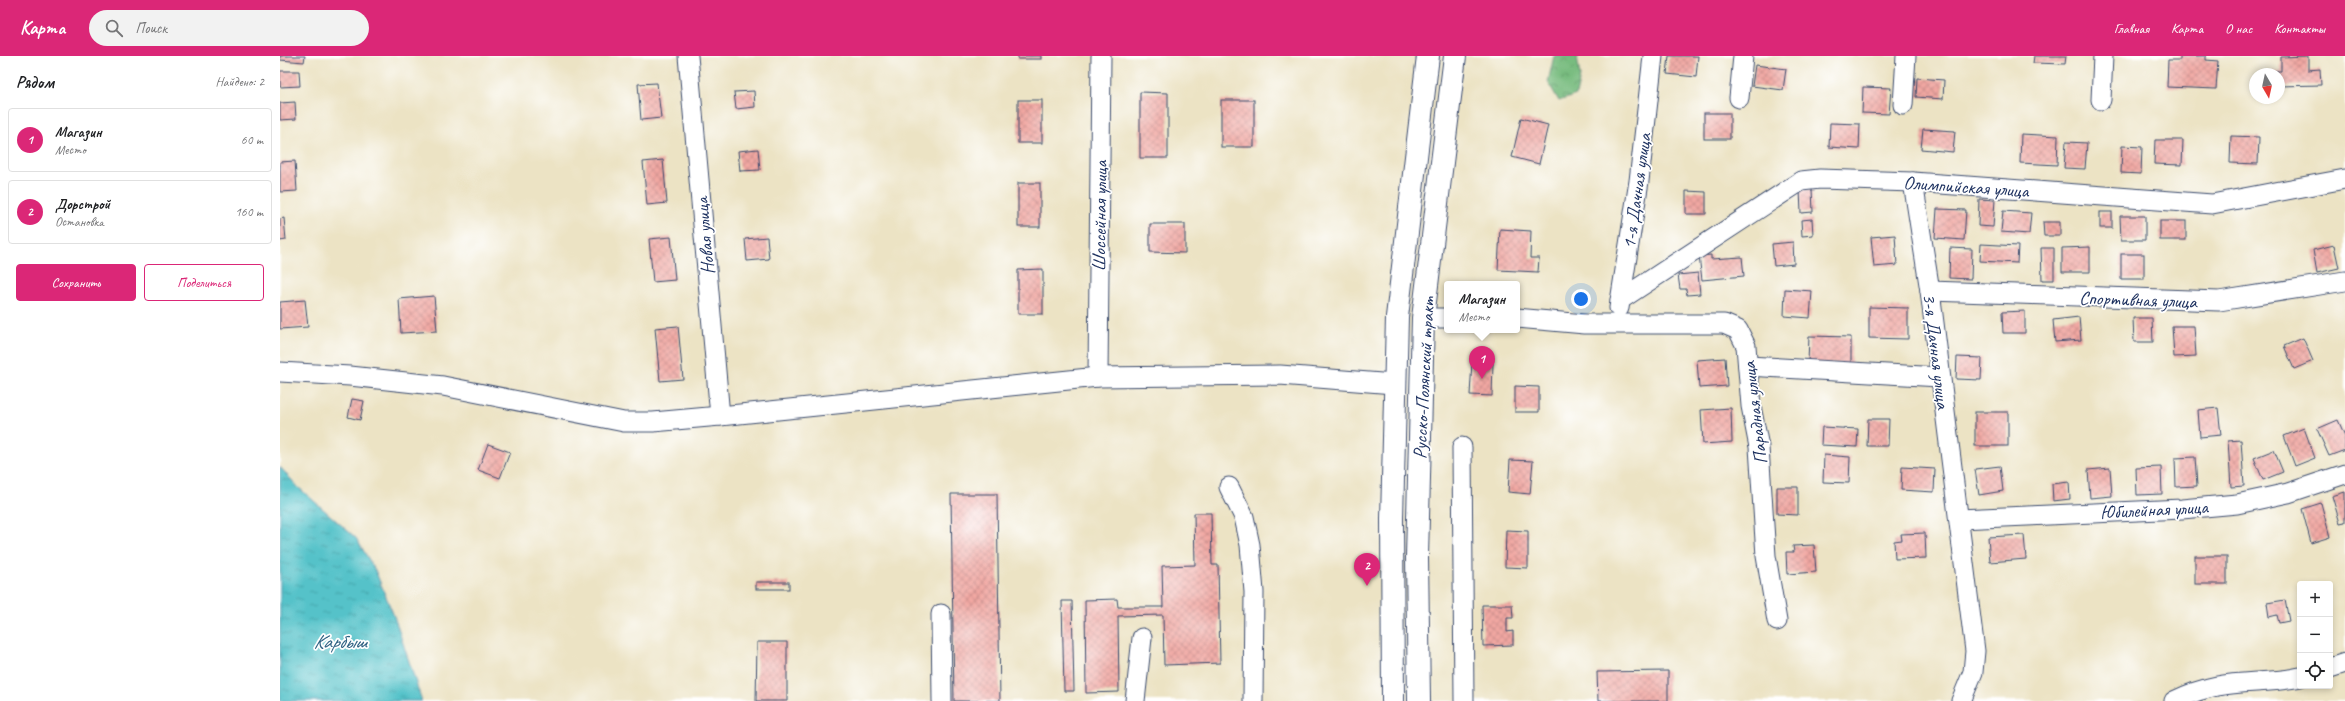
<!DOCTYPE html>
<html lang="ru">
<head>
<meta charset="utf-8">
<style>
	:root { --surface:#fff; --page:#f2f2f2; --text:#202124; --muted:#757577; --line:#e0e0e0; --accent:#db2777 }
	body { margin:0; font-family:Caveat,sans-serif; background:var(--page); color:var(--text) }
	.controls { position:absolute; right:12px; bottom:12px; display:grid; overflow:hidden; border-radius:4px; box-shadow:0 2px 6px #0003 }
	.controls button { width:36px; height:36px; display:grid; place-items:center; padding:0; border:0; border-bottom:1px solid var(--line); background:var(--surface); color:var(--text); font:20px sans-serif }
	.compass { position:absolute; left:1969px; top:12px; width:36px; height:36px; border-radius:50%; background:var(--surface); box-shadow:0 2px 6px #0003; rotate:171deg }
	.you { position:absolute; left:1301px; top:243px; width:14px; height:14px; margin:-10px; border:3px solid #fff; border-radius:50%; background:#1a73e8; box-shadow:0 0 0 6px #1a73e833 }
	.badge { display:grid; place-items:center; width:26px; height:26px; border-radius:50%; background:var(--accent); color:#fff; font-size:13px; font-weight:700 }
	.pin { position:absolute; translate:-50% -33px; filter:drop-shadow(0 1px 2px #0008) }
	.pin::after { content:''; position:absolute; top:21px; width:14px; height:12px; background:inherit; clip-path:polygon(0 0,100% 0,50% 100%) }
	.popup { position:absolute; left:1164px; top:225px; width:76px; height:52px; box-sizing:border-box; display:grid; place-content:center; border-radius:4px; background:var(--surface); filter:drop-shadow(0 1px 3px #0005); font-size:13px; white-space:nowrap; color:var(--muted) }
	.popup b { font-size:15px; color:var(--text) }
	.popup::after { content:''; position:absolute; left:50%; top:100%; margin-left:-8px; border:8px solid transparent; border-top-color:var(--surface) }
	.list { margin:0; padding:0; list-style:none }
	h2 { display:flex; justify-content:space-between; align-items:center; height:52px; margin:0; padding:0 16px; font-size:17px }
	h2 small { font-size:13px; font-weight:400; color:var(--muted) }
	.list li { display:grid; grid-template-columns:26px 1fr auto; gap:12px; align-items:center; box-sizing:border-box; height:64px; margin:0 8px 8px; padding:0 8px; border:1px solid var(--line); border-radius:4px }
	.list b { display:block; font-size:15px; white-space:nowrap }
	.list p { margin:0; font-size:13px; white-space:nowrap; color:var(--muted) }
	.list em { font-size:13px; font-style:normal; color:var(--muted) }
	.actions { display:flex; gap:8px; padding:12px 16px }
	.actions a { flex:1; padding:9px 0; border:1px solid var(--accent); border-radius:4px; text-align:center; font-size:14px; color:var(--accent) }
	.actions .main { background:var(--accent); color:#fff }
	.icon { flex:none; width:22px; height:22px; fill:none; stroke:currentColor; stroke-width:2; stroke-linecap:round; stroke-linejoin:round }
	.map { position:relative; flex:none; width:2065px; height:645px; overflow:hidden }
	header { display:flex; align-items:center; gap:24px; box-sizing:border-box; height:56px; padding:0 20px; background:var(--accent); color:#fff }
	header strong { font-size:19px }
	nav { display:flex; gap:22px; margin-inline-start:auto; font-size:14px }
	.search { width:280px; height:36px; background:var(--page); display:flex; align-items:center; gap:10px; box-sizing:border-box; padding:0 14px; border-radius:22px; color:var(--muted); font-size:15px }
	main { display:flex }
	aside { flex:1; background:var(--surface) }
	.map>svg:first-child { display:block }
	.forest { fill:url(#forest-crowns); stroke:#4a766e }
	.water { fill:url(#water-ripples); stroke:#387894 }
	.building { fill:url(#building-cross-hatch) }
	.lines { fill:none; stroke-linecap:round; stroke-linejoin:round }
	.minor-casing { stroke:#3a4a6d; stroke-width:21 }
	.major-casing { stroke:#3a4a6d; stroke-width:24 }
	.minor { stroke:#fff; stroke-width:19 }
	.major { stroke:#fff; stroke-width:22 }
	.labels { text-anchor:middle; stroke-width:3.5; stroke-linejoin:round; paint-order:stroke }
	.street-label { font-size:19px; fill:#1b2f5e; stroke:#fff }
	.water-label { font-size:20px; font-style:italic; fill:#2f6283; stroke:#fff }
</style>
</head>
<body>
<header>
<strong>Карта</strong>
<div class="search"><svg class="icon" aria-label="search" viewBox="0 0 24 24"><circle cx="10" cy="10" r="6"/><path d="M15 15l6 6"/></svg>Поиск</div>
<nav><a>Главная</a><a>Карта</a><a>О нас</a><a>Контакты</a></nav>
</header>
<main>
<aside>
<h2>Рядом<small>Найдено: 2</small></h2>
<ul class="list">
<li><span class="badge">1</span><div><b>Магазин</b><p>Место</p></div><em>60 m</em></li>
<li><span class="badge">2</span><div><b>Дорстрой</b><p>Остановка</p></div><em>160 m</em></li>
</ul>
<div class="actions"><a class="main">Сохранить</a><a>Поделиться</a></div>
</aside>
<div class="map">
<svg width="2065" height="645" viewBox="0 0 2065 645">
	<defs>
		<pattern id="forest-crowns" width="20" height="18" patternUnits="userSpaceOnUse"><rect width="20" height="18" fill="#78bc7f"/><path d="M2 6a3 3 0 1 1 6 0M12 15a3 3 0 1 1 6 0" fill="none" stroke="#62996b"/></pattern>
		<pattern id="water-ripples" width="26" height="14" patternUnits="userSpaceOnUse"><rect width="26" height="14" fill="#54c2c9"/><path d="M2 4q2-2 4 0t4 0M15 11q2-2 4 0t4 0" fill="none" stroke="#459ea6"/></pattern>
		<pattern id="building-cross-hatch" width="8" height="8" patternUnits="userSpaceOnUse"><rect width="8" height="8" fill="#f1a7a2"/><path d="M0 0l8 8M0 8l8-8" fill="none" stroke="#c28887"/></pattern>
	</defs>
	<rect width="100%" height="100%" fill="#fff"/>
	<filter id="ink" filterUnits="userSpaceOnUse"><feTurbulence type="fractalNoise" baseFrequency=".025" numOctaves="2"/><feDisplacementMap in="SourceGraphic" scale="8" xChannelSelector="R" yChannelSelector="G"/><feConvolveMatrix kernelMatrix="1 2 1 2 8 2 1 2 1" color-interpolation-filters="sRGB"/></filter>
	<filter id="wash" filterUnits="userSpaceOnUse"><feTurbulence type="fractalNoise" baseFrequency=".012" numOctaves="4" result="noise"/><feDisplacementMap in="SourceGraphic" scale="16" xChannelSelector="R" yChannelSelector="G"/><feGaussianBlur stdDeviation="0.9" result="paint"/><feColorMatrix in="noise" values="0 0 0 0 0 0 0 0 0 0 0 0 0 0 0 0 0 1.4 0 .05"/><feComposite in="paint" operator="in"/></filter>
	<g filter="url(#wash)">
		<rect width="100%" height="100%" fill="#ece3c4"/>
		<!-- forest -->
		<path class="forest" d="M1274,0H1297L1300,21L1296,39L1279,45L1268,26Z"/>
		<!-- water -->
		<path class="water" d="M0,411L18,431L76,482L95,514L114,560L142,645H0Z"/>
		<g id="blocks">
			<!-- building -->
			<g class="building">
				<path d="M0,0H25L24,6L0,4Z"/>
				<rect x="738" y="0" width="23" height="3"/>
				<path d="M1389,0H1418L1416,21L1387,18Z"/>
				<path d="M1754,0H1786L1785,8L1753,7Z"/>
				<path d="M1900,0H1926V4L1938,5L1936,33L1887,31L1888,4H1900Z"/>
				<path d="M2028,0V14L2040,13L2041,29L1999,30V18H1989V15H2001V1Z"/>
				<path d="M1475,9L1506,13L1503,34L1472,30Z"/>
				<path d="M0,15H19L20,30L0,31Z"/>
				<path d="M1637,22L1664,24L1663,43L1636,41Z"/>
				<path d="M377,27L381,62L361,64L358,28Z"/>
				<path d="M1583,31L1611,32L1609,58L1582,57Z"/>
				<path d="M474,35L475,51L456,53L454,36Z"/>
				<path d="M860,36L888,37V102H860Z"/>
				<rect x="738" y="44" width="24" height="43"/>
				<rect x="941" y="44" width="33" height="47"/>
				<path d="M15,46L16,63L0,64V47Z"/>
				<rect x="1424" y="57" width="26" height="26"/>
				<path d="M1241,62L1268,69L1259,108L1232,101Z"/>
				<path d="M1550,67L1580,68L1579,93L1549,91Z"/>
				<path d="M1643,73L1675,75L1673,96L1641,93Z"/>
				<path d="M1741,78L1778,80L1777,109L1740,107Z"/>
				<path d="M1951,80L1979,81L1978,108L1950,107Z"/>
				<path d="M1875,84H1903L1902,109L1874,108Z"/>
				<path d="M1786,86L1807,87L1805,113L1784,112Z"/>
				<path d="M1842,90L1862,91L1861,118L1841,117Z"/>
				<path d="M478,93L480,114L460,115L458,95Z"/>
				<path d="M383,104L387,147L367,149L363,106Z"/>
				<path d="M15,105L17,135L0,136V106Z"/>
				<rect x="738" y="127" width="22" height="44"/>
				<path d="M1532,133L1533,156L1521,157L1520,134Z"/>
				<path d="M1406,135L1426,136V158H1406Z"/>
				<path d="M1699,143L1715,144L1713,171L1698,170Z"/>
				<path d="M1657,153L1686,154L1684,184L1655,182Z"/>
				<path d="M1723,155L1751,157L1749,178L1721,176Z"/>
				<rect x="1820" y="156" width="12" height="16"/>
				<path d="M1840,160H1865V184H1841Z"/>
				<path d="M4,162L6,184L0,185V163Z"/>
				<path d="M1532,163L1533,179L1522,180L1521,164Z"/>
				<rect x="1880" y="165" width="26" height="19"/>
				<path d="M1763,166H1780V180H1764Z"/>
				<path d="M870,168H905V197L870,196Z"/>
				<path d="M1220,173L1251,175L1250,202H1259L1258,216L1218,214Z"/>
				<path d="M1615,179L1617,209L1594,211L1591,181Z"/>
				<path d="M391,181L395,224L373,226L369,183Z"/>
				<path d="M487,181L489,203L467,205L465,183Z"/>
				<path d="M1513,186L1514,208L1494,210L1492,188Z"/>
				<path d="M1701,188L1738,190L1737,207L1700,205Z"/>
				<path d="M2054,189L2059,212L2037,217L2033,194Z"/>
				<path d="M1810,191V216H1782V192Z"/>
				<path d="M1670,192L1692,193L1691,223L1669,222Z"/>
				<path d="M1761,192H1774V224H1762Z"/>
				<rect x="1841" y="198" width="23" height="25"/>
				<path d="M1431,199V203L1462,201L1464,220L1422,224L1419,200Z"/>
				<path d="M763,213V258H738V214Z"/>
				<path d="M1418,217L1420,238L1407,239L1406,233H1400L1398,219Z"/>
				<path d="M1505,233L1532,235L1530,262L1504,260Z"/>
				<path d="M154,240L157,275L121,277L119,243Z"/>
				<path d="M25,244L28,271L0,273V246Z"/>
				<path d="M1589,251L1628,252V283L1589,282Z"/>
				<path d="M1745,255V277H1723L1722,256Z"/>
				<path d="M1799,261L1801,284L1775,286L1773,264Z"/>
				<path d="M1853,262H1872L1873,286H1854Z"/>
				<path d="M398,270L403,323L380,325L375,272Z"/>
				<path d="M1892,270H1914L1916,300L1894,301Z"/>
				<path d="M1529,280L1571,281V308L1528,307Z"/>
				<path d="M2023,282L2033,305L2014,313L2004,290Z"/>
				<path d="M1677,301L1702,302L1701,324L1676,323Z"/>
				<path d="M1445,302L1447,330L1419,332L1417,304Z"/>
				<path d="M1192,306L1213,307L1212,340L1190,339Z"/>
				<path d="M1235,330L1259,331V356H1235Z"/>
				<path d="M72,343L84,345L80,364L68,361Z"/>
				<path d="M1451,352L1452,386L1423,388L1421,354Z"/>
				<path d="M1938,352L1941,379L1920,381L1918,354Z"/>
				<rect x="1695" y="356" width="33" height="34"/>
				<path d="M1588,363H1609L1608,390H1587Z"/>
				<path d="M2058,364L2065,380V394L2049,400L2037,373Z"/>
				<path d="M1542,371L1578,373L1577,391L1541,389Z"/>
				<path d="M2024,372L2035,402L2015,410L2004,380Z"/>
				<path d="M1961,384L1964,430L1951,431L1948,385Z"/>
				<path d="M208,388L230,396L220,422L198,414Z"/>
				<path d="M1994,394L2003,416L1983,424L1974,402Z"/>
				<path d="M1544,399L1570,401L1569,427L1543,426Z"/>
				<path d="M1915,401L1917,430L1896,431L1895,402Z"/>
				<path d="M1230,404L1253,405L1250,438L1228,436Z"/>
				<path d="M1720,410L1723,435L1699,439L1695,413Z"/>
				<path d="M1622,411L1655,413L1654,436L1621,434Z"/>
				<path d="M1881,411L1882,438L1857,439L1856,412Z"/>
				<path d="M1830,412L1832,440L1810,442L1808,414Z"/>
				<path d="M1789,426L1790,443L1773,445L1772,428Z"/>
				<path d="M1497,431H1518V459L1497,458Z"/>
				<path d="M2065,436V466L2060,467L2052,440Z"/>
				<path d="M671,438H717L720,645H674Z"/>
				<path d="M2041,447L2050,481L2031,487L2022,453Z"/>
				<path d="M914,457H931L932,509H938L940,607L884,609L883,559L838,560L839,636L806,637L805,544L837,543L838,551H883L882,510L915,509Z"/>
				<path d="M1226,474L1248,475V512L1225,511Z"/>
				<path d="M1645,477L1646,502L1615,503L1614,485L1622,484L1621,478Z"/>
				<path d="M1744,479L1746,503L1710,506L1708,481Z"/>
				<path d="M1534,489L1536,516L1507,518L1506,496H1514L1513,490Z"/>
				<rect x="1915" y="500" width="32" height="28"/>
				<rect x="476" y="526" width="33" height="7"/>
				<path d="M2005,544L2009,565L1999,567L1997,559L1989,561L1987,547Z"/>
				<path d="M782,545H792L794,635H784Z"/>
				<path d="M1202,549H1232L1233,562H1227V576L1233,575V589L1203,590Z"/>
				<path d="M477,586H507V645H476Z"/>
				<path d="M1388,615V645H1318L1317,616Z"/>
			</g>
		</g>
	</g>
	<g filter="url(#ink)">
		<use href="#blocks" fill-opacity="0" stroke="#3a4a6d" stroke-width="1"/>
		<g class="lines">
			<defs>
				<g id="minor">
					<path d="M408,0L440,360"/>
					<path d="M1459,42L1463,0"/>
					<path d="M1821,44L1823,0"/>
					<path d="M1623,49L1626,0"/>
					<path d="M1633,126L1650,235L1695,595L1693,616L1681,645"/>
					<path d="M1650,235L1939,245L2065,225"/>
					<path d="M1340,244L1521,125L1540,123L1633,126L1932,148L2065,123"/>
					<path d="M1339,252L1359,125L1373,0"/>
					<path d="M1143,262H1167"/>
					<path d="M1237,262L1305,268H1444L1458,274L1466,290L1471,350L1479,391L1486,500L1497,565"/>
					<path d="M1468,310L1660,321"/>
					<path d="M0,316L70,320L163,330L344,366H373L440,360L818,321L1000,319L1114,328"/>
					<path d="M818,321L821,0"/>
					<path d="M1182,391L1184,645"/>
					<path d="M949,431L964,461L970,489L974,536L973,645"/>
					<path d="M1679,463L1902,453L1957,448L2008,437L2065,418"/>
					<path d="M661,558L662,645"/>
					<path d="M2050,612L2065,607"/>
					<path d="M855,645L862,582"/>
					<path d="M1894,645C1908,638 1922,633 1937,630C1965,625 1993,627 2020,621"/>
				</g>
				<g id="major">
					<path d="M1113,645L1112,463L1117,261L1148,0"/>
					<path d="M1139,645L1137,501L1143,262L1175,0"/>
				</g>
			</defs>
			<!-- minor casing -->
			<use href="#minor" class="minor-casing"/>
			<!-- major casing -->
			<use href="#major" class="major-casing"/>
			<!-- minor -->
			<use href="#minor" class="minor"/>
			<!-- major -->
			<use href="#major" class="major"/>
		</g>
	</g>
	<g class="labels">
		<!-- street labels -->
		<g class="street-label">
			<text transform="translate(1686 130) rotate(4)" y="7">Олимпийская улица</text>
			<text transform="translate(1356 135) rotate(-82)" y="7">1-я Дачная улица</text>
			<text transform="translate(819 160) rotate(-89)" y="7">Шоссейная улица</text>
			<text transform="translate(424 180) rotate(-95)" y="7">Новая улица</text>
			<text transform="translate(1858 243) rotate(2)" y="7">Спортивная улица</text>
			<text transform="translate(1657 295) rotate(83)" y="7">3-я Дачная улица</text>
			<text transform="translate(1143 322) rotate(-87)" y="7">Русско-Полянский тракт</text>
			<text transform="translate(1474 357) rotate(-97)" y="7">Парадная улица</text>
			<text transform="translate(1874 453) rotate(-3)" y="7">Юбилейная улица</text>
		</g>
		<!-- water labels -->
		<g class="water-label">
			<text x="60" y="592">Карбыш</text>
		</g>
	</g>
</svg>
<div class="controls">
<button>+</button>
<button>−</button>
<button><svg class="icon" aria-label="locate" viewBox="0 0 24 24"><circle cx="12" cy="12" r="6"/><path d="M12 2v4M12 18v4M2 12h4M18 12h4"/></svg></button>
</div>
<svg class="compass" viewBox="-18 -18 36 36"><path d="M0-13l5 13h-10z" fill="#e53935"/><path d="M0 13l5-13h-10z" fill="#757577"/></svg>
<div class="you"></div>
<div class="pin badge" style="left:1202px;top:323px">1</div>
<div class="popup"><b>Магазин</b>Место</div>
<div class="pin badge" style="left:1087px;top:530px">2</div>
</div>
</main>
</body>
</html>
